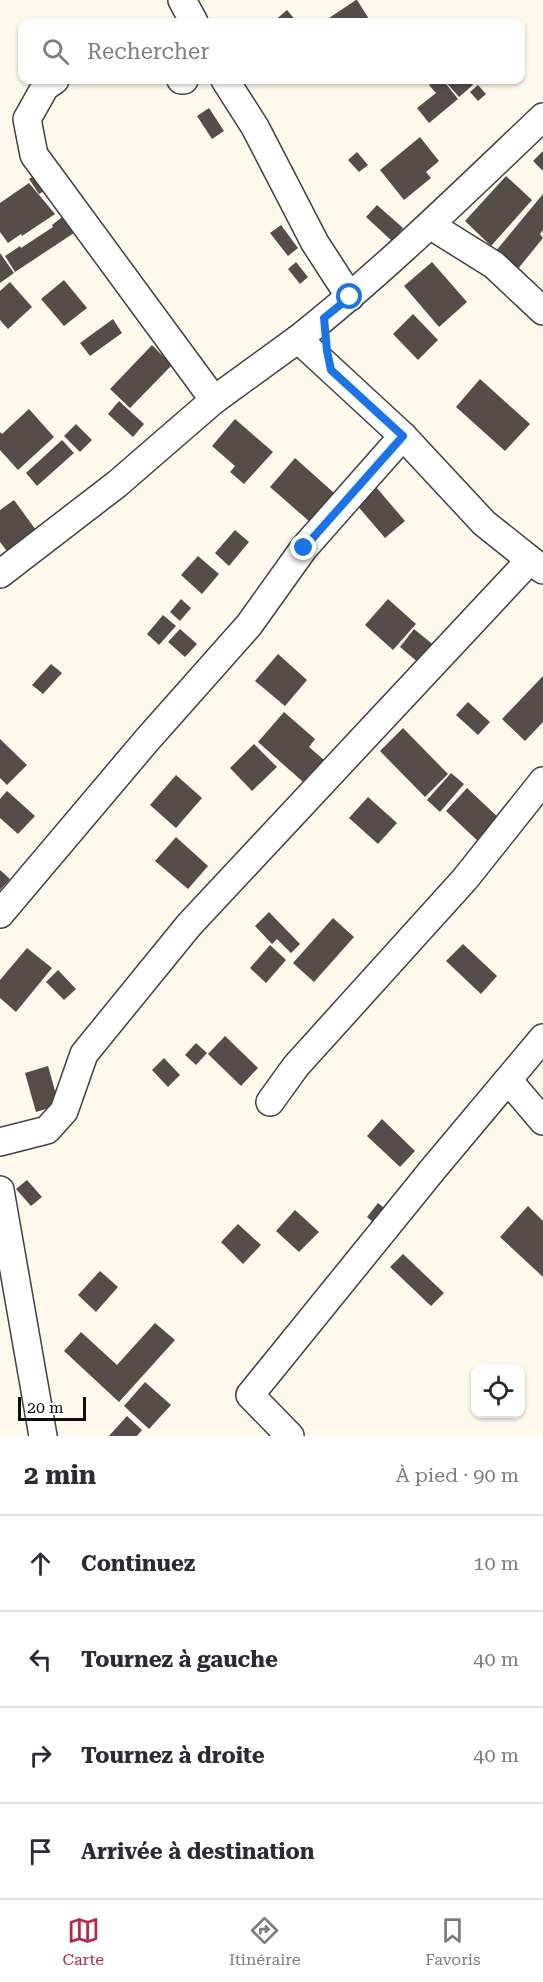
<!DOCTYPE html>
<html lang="fr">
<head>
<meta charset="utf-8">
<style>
	:root { --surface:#fff; --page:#f2f2f3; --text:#2b2b33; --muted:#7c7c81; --line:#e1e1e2; --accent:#bc2642 }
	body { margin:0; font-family:"Roboto Serif",serif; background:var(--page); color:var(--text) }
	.controls { position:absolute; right:18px; bottom:18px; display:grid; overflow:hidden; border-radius:12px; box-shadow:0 2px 4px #0004 }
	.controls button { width:54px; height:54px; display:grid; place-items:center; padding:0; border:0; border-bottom:2px solid var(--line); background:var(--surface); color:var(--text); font:30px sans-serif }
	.scale { position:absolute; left:18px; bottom:15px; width:68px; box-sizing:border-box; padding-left:6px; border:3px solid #0d0d0d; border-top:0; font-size:16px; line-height:21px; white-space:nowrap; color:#0d0d0d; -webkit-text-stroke:4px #fff; paint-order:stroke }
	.stop { position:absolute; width:18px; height:18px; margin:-14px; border:4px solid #1a73e8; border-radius:50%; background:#fff }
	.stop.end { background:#1a73e8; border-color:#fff; box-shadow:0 2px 6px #0008 }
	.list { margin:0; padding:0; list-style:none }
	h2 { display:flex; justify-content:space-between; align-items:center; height:78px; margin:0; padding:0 24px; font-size:26px }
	h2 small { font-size:20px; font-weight:400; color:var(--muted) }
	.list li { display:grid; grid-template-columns:39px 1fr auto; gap:18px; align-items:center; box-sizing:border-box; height:96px; padding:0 24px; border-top:2px solid var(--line) }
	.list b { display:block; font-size:22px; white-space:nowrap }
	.list em { font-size:20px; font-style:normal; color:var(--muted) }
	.icon { flex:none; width:33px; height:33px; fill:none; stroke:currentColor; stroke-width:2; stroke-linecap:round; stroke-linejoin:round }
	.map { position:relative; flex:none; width:543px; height:1436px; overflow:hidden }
	.search { position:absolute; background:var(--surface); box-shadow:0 2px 4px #0004; left:18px; right:18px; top:18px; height:66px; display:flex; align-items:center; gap:15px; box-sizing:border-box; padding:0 21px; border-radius:12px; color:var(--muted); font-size:22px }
	.sheet { height:462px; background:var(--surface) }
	nav { display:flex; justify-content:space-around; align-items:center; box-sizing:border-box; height:84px; border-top:2px solid var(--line); background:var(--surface); font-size:16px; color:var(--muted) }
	nav a { display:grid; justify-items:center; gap:3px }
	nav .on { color:var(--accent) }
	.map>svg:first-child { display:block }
	.building { fill:#564c49 }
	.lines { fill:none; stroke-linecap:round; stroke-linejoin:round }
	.minor-casing { stroke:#404040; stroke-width:30 }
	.minor { stroke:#fff; stroke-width:27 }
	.route { stroke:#1a73e8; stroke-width:8 }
</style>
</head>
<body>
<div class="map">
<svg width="543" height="1436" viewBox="0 0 543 1436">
	<rect width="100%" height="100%" fill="#fff9ed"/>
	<!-- building -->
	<g class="building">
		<path d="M357,0L371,22H323L356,0Z"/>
		<path d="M287,10L297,22H273Z"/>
		<path d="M436,80H443L458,99L429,123L417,108L436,93L429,85Z"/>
		<path d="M444,80H469L473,85L459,97Z"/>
		<path d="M478,85L486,94L478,101L470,92Z"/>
		<path d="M209,108L224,131L212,139L197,116Z"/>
		<path d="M420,137L439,161L426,172L431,178L404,200L380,170Z"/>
		<path d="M543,151V171L533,161Z"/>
		<path d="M357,152L368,165L359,172L348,160Z"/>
		<path d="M39,173L49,188L39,194L29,179Z"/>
		<path d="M506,176L532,200L491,246L465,221Z"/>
		<path d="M29,183L55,214L22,236L21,234L8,243L0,232V203Z"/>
		<path d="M543,194V230L540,234L543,238L517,270L495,252Z"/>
		<path d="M377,205L403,228L392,241L366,217Z"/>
		<path d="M66,214L77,231L15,272L5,256L20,246L21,248L53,227L52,225Z"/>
		<path d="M281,225L298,248L288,256L270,233Z"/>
		<path d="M0,253L14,273L0,283Z"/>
		<path d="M296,262L308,277L300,284L288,269Z"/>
		<path d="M432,262L467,302L439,327L404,286Z"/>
		<path d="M64,280L87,308L64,326L41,299Z"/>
		<path d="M10,282L32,307L8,329L0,320V291Z"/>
		<path d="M413,314L438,340L418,360L393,334Z"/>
		<path d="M113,319L122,333L90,356L80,343Z"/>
		<path d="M152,345L172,365L130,408L110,389Z"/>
		<path d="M480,379L530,424L505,451L456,407Z"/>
		<path d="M119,401L144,424L133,437L108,414Z"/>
		<path d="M29,409L54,437L18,470L0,450V432L2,434Z"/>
		<path d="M235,419L273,452L244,484L230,472L235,466L212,446Z"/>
		<path d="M76,424L92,440L80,452L64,436Z"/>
		<path d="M62,440L74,453L37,486L26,473Z"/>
		<path d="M295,458L343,501L318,529L270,487Z"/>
		<path d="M376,487L405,521L385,538L356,504Z"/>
		<path d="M14,500L41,537L12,558L0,542V510Z"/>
		<path d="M235,530L249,542L229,566L215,553Z"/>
		<path d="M198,556L219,574L202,594L181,575Z"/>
		<path d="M181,599L191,608L180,621L170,612Z"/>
		<path d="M388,599L416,624L393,650L365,625Z"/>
		<path d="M163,615L176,626L159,645L147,634Z"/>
		<path d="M180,629L197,644L185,657L168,642Z"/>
		<path d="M414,629L441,651L426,669L400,647Z"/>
		<path d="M278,654L307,680L285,706L255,681Z"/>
		<path d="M51,664L62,673L43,694L32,685Z"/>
		<path d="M543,676V722L525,741L502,719Z"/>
		<path d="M468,702L490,722L478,735L456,715Z"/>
		<path d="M284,712L315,739L309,747L331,766L311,789L258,742Z"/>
		<path d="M403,728L448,774L425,797L380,751Z"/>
		<path d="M0,739L27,765L7,785L0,778Z"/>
		<path d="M254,744L277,767L252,791L230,768Z"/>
		<path d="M451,773L464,784L440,812L427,800Z"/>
		<path d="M176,775L202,798L176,828L150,805Z"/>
		<path d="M467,788L501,820L480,843L446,811Z"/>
		<path d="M7,791L35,816L18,834L0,818V799Z"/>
		<path d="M368,797L397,823L378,844L349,818Z"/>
		<path d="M176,837L208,866L188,889L155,861Z"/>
		<path d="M0,870L10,879L0,890Z"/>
		<path d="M269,912L300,944L291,953L277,939L272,944L255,926Z"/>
		<path d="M333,918L354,937L314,982L293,963Z"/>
		<path d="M463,944L497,976L481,994L446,961Z"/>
		<path d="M270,945L286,960L266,983L250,968Z"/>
		<path d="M27,948L52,968L16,1012L0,998V980Z"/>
		<path d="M58,970L76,989L64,1000L46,982Z"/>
		<path d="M225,1036L258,1068L241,1086L208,1054Z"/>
		<path d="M196,1043L207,1053L196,1065L185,1055Z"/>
		<path d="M164,1058L180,1075L168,1087L152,1070Z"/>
		<path d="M48,1066L59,1105L36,1112L25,1073Z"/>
		<path d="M382,1119L415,1151L400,1167L367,1136Z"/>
		<path d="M27,1180L42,1197L31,1206L16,1189Z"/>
		<path d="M378,1203L393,1215L382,1229L367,1217Z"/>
		<path d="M528,1206L543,1221V1277L500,1237Z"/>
		<path d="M295,1210L319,1232L299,1252L276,1231Z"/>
		<path d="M238,1224L261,1245L243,1264L221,1242Z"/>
		<path d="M403,1254L444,1293L431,1306L390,1267Z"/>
		<path d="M100,1271L118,1287L96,1312L78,1295Z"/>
		<path d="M155,1323L175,1340L119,1402L64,1351L81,1332L117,1365Z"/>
		<path d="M145,1382L171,1405L149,1429L124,1406Z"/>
		<path d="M127,1416L142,1430L137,1436H109Z"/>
	</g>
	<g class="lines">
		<defs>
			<g id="minor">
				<path d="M182,0L194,22"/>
				<path d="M55,80L45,87L27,119L34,155L214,400"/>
				<path d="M181,80H184"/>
				<path d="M225,80L255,127L315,243L350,297"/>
				<path d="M543,117C463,193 384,271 298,339L403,436L484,523L543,570"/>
				<path d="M430,225L494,265L543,311"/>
				<path d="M0,574L117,484L214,400L298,339"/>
				<path d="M0,914L147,740L249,625L304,548L403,436"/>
				<path d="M508,1080L543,1121"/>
				<path d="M270,1102L296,1066L465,879L543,781"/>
				<path d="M0,1142L47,1130L64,1111L84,1054L189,925L530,560"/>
				<path d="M0,1190L43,1436"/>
				<path d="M290,1436L250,1395L434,1168L543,1038"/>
			</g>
		</defs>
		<!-- minor casing -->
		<use href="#minor" class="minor-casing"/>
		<!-- minor -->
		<use href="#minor" class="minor"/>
	</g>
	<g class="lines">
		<!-- route -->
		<path class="route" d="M304,548L403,436L331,370L327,351L324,318L350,297"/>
	</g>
</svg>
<div class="controls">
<button><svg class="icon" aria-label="locate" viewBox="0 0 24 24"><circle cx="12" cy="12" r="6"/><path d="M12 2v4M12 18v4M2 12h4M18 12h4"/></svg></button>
</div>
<div class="scale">20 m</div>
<div class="stop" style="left:350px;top:297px"></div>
<div class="stop end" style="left:304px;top:548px"></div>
<div class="search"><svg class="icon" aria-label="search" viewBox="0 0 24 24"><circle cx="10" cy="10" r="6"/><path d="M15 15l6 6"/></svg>Rechercher</div>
</div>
<section class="sheet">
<h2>2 min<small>À pied · 90 m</small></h2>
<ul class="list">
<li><svg class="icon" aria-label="ahead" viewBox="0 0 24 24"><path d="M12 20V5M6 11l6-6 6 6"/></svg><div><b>Continuez</b></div><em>10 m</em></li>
<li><svg class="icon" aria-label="left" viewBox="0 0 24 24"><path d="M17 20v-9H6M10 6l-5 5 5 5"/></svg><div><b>Tournez à gauche</b></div><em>40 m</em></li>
<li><svg class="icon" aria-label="right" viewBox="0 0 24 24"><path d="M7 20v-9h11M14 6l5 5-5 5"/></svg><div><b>Tournez à droite</b></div><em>40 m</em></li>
<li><svg class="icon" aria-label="arrive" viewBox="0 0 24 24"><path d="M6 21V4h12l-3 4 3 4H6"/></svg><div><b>Arrivée à destination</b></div></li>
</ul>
</section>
<nav>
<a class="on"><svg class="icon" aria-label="map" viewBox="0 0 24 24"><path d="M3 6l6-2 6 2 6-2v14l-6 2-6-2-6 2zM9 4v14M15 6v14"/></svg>Carte</a>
<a><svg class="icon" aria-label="directions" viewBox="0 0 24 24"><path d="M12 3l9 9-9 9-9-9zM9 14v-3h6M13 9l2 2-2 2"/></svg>Itinéraire</a>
<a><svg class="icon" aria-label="saved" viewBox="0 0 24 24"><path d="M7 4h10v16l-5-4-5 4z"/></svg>Favoris</a>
</nav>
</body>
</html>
